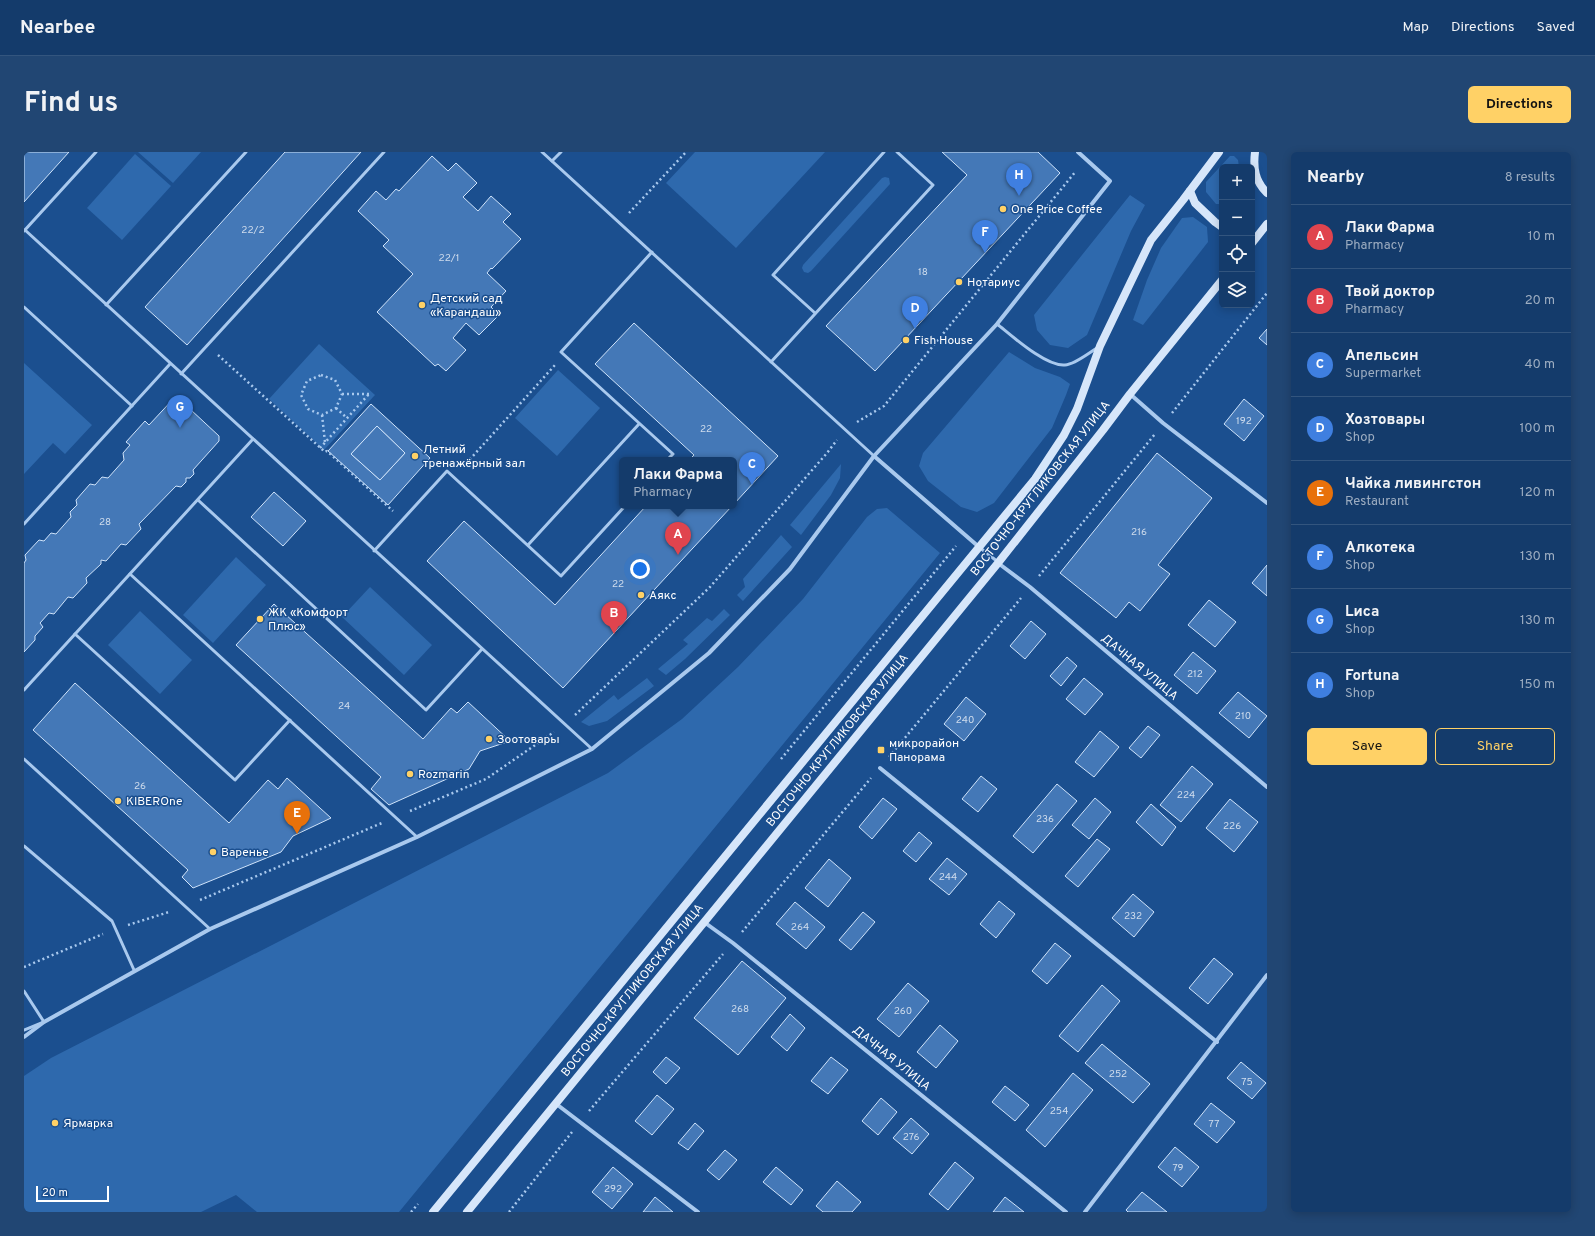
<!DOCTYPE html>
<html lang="en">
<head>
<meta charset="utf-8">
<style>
	:root { --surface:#143b6b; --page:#214673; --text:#f1f3f6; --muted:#9dadc1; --line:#33557e; --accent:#ffd166 }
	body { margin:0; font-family:Overpass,sans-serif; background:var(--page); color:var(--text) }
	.controls { position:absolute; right:12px; top:12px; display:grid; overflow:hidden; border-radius:6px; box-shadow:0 2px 10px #0003 }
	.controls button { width:36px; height:36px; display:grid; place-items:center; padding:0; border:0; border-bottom:1px solid var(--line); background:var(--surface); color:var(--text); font:20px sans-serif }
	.scale { position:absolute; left:12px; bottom:10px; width:73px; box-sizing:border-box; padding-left:4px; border:2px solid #fff; border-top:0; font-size:11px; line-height:14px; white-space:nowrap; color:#fff; -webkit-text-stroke:3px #1b4f8f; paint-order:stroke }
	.you { position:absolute; left:616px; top:417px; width:14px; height:14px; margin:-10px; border:3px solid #fff; border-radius:50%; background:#1a73e8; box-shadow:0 0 0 6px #1a73e833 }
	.badge { display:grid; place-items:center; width:26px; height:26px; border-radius:50%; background:var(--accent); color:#fff; font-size:13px; font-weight:700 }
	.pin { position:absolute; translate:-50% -33px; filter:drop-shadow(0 1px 2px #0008) }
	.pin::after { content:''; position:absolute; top:21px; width:14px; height:12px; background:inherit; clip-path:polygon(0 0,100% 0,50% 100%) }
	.popup { position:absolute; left:595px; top:305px; width:118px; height:52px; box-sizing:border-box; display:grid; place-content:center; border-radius:6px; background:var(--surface); filter:drop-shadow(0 1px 3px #0005); font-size:13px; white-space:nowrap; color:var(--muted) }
	.popup b { font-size:15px; color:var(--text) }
	.popup::after { content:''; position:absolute; left:50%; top:100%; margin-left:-8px; border:8px solid transparent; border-top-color:var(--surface) }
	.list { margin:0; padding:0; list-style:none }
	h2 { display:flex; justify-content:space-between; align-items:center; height:52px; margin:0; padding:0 16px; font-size:17px }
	h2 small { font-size:13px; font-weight:400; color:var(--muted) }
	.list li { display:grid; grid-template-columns:26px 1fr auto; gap:12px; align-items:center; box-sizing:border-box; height:64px; padding:0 16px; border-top:1px solid var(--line) }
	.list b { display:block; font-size:15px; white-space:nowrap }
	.list p { margin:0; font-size:13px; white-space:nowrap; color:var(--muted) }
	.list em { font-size:13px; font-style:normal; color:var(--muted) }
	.actions { display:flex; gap:8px; padding:12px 16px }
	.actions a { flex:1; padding:9px 0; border:1px solid var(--accent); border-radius:6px; text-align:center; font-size:14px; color:var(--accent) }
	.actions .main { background:var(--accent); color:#111 }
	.icon { flex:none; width:22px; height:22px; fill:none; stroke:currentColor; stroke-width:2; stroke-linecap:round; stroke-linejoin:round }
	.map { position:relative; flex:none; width:1243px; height:1060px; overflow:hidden; border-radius:6px }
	header { display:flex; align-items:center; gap:24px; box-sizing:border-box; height:56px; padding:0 20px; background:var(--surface); border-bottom:1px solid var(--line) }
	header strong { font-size:19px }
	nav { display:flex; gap:22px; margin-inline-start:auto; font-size:14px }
	.intro { display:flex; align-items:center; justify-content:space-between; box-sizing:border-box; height:96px; padding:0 24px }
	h1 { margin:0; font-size:28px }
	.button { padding:10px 18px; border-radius:6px; background:var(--accent); color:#111; font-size:14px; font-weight:700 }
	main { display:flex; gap:24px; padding:0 24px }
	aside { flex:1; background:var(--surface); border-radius:6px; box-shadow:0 2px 10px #0003 }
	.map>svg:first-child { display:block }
	.green { fill:#2e69ad }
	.building { fill:#4478b7; stroke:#cfe3fa; fill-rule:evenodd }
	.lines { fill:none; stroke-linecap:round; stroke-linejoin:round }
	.path { stroke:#a9c9ee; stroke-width:2.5; stroke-dasharray:2 3; stroke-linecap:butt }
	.service { stroke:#a9c9ee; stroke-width:3 }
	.minor { stroke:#a9c9ee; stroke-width:4 }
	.secondary { stroke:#d6e6fa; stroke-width:8 }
	.poi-dot { fill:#ffd166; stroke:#1b4f8f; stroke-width:1.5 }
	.labels { text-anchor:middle; stroke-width:3; stroke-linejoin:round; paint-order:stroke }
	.number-label { font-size:10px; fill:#d0dded }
	.poi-label { font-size:12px; fill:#fff; stroke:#1b4f8f; text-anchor:start }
	.street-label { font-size:12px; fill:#fff; stroke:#1b4f8f }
</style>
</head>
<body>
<header>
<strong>Nearbee</strong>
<nav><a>Map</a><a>Directions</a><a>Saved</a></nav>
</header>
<div class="intro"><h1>Find us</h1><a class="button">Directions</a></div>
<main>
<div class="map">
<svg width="1243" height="1060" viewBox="0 0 1243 1060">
	<rect width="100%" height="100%" fill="#1b4f8f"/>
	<!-- green -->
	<g class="green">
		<path d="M114,0H177L149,31Z"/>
		<path d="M671,0H801L712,96L642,31Z"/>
		<path d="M111,2L147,34L98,88L63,56Z"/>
		<path d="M1206,4H1210L1214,8L1215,15H1198V52H1192L1182,40V30Z"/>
		<path d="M861,25L865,26L866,32L787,119L784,121L780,120L778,116L779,113L858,26Z"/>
		<path d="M1106,43L1121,53L1107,79L1063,183L1044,196L1026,193L1013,178L1010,163Z"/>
		<path d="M1169,65L1183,75L1184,90L1119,173L1109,168L1123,128L1137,96L1158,66Z"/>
		<path d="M295,192L351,243L300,298L245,247Z"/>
		<path d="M985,200L1011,216L1036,225L1046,232L1042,243L1028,276L970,351L953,360L937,355L904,329L895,314L899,301Z"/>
		<path d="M0,211L68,273L41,302L29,291L0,322Z"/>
		<path d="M534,218L576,256L533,304L491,266Z"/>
		<path d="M817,312L816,326L807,343L777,383L766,373Z"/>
		<path d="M863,356L916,401L375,1060H233L212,1043L177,1060H0V924L27,906L584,621L658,567L714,515L779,447L843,365L853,357Z"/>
		<path d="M757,383L768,395L719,449L713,443L721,435L719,427Z"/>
		<path d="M212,405L242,433L189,491L159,463Z"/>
		<path d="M346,435L408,493L380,523L318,465Z"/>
		<path d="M700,457L706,463L661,507L642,523L634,517L664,492L659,488L683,466L688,469Z"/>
		<path d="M116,459L168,508L136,542L84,493Z"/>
		<path d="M623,526L630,534L583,569L565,574L557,570L590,543L594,548Z"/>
	</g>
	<!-- building -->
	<g class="building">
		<path d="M0,0H45L0,50Z"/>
		<path d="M261,0H337L163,193L121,155Z"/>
		<path d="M918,0H1014L1036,21L851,219L802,174L943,23Z"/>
		<path d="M408,4L424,19L432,11L453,31L439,45L454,59L467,44L487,62L479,70L497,87L468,117L467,116L463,121L482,139L467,155L475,163L455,183L442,171L429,186L442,198L422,219L414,212L411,214L353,160L389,122L359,94L365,88L334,59L352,39L362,48L372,37L375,39Z"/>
		<path d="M610,171L754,304L710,352V308H665L670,303L571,212Z"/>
		<path d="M1243,177V193L1235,186Z"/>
		<path d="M152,244L195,284V289L169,318L170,322L166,326H162V330L157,335L152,334L115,372L117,377L102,393L97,392L82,409L77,408V412L62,426L63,431L49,446L44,445L30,462L25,461L16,471L19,475L11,484V488L0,500V411L2,408L1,403L15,388L20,389L27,381L32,382L47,365L46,360L53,353L52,348L66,332L71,333L78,325L84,326L100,308L99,301L106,293L102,290L121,269L125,273Z"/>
		<path d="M1220,247L1240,264L1220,289L1200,272Z"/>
		<path d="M347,252L406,306L364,353L304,299ZM353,274L381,301L356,328L327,302Z"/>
		<path d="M353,274L381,301L356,328L327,302Z"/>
		<path d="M1133,301L1188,346L1134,413L1146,422L1116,459L1105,450L1092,466L1036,421Z"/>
		<path d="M250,340L282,369L259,394L227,365Z"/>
		<path d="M622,354H708L539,536L403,409L440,369L531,453Z"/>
		<path d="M1243,413V444L1228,431Z"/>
		<path d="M1185,448L1212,470L1191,495L1164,473Z"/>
		<path d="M250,452L399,587L427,556L433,561L444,550L486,589L456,599L445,617L365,653L347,637L357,625L212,493Z"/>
		<path d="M1007,469L1022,482L1001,507L986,494Z"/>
		<path d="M1169,500L1192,519L1173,542L1150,523Z"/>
		<path d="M1043,505L1053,514L1037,534L1026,524Z"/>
		<path d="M1060,526L1079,542L1061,563L1042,547Z"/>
		<path d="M51,531L205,671L244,628L254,637L263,626L307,666L269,684L257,700L169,736L158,725L164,718L9,578Z"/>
		<path d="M1214,540L1243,564L1225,586L1195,561Z"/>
		<path d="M942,545L962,562L940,589L920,572Z"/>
		<path d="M1124,574L1136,583L1117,606L1105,596Z"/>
		<path d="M1076,579L1095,595L1070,625L1051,610Z"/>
		<path d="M1168,614L1189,632L1157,670L1136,653Z"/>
		<path d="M957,624L973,637L954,660L938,647Z"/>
		<path d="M1033,632L1053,649L1009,701L989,684Z"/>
		<path d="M859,646L873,657L848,687L835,675Z"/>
		<path d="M1071,646L1087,660L1065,687L1048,673Z"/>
		<path d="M1206,647L1234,670L1210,700L1182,676Z"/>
		<path d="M1127,652L1152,675L1138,694L1112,670Z"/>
		<path d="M895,680L908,691L892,710L879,699Z"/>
		<path d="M1073,687L1086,697L1054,735L1041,724Z"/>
		<path d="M923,706L943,722L925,743L905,727Z"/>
		<path d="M805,707L827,726L804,755L781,736Z"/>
		<path d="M1109,742L1130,760L1110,785L1088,766Z"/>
		<path d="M975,749L991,762L972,786L956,772Z"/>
		<path d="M771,750L801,775L782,797L752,772Z"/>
		<path d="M839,760L851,770L827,798L815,788Z"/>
		<path d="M1031,791L1047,804L1023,832L1008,819Z"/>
		<path d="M1190,806L1209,822L1184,852L1165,836Z"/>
		<path d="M718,809L762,846L714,903L670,866Z"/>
		<path d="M884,831L905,849L875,885L853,867Z"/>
		<path d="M1078,833L1096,849L1054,900L1035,884Z"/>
		<path d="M766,862L781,876L763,899L747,885Z"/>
		<path d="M916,873L934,889L912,916L893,900Z"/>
		<path d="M1078,892L1126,932L1109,951L1061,911Z"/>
		<path d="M642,905L656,916L642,932L629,920Z"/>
		<path d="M807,905L824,918L804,942L787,929Z"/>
		<path d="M1217,910L1242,931L1228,947L1203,926Z"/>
		<path d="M1049,921L1069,938L1021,995L1002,978Z"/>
		<path d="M981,934L1005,953L991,969L968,950Z"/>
		<path d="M633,943L650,957L628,983L611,969Z"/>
		<path d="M857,946L873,960L854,983L838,969Z"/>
		<path d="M1187,951L1211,970L1193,991L1170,972Z"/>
		<path d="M887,966L905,982L888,1002L869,986Z"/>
		<path d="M671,971L680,979L664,998L654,991Z"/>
		<path d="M1151,995L1175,1015L1158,1035L1134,1015Z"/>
		<path d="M701,998L713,1008L695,1028L683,1018Z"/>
		<path d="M931,1010L950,1026L924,1058L905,1042Z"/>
		<path d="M589,1015L609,1032L588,1057L568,1040Z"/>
		<path d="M752,1015L779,1038L767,1053L739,1030Z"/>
		<path d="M813,1029L837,1050L828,1060H799L792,1054Z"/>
		<path d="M1118,1040L1143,1060H1104L1102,1058Z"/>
		<path d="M631,1045L649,1060H619Z"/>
		<path d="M981,1045L1000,1060H969Z"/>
	</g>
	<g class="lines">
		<!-- path -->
		<g class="path">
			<path d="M605,61L662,0"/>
			<path d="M194,203L301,300L303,299L369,359"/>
			<path d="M297,223L311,228L318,242L312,256L298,263L284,257L277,243L283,229Z"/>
			<path d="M318,242H345"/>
			<path d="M312,256L323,266"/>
			<path d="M1148,261L1243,141"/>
			<path d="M298,263L301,290"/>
			<path d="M833,270L860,254L1052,19"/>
			<path d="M296,296L345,242"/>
			<path d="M439,315L531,213"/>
			<path d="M1015,424L1131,282"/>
			<path d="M551,563L686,435L803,301L813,288"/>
			<path d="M865,605L997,446"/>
			<path d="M757,607L932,394"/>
			<path d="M386,659L462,627L530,580"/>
			<path d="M176,748L358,671"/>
			<path d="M104,773L145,760"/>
			<path d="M718,780L847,626"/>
			<path d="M0,815L79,782"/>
			<path d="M565,959L699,802"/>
			<path d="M387,1060L394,1052"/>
			<path d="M485,1060L548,980"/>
		</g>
		<!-- service -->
		<g class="service">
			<path d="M518,0L850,304"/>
			<path d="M528,9L537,0"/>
			<path d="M1,78L568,597"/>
			<path d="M0,79L72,0"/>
			<path d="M628,100L537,200L649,302L643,308"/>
			<path d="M82,153L222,0"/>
			<path d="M0,155L108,254"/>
			<path d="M791,161L749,123L860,0"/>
			<path d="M973,172C987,183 1022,215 1041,213C1050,213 1065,201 1073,196"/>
			<path d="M747,210L909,33L873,0"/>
			<path d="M157,222L360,0"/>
			<path d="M174,348L402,558L458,497"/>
			<path d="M0,372L146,212"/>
			<path d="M504,393L615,272"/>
			<path d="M955,395L974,410"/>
			<path d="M350,399L423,319L537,424L601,354"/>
			<path d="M106,422L393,685"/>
			<path d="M51,482L211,628L266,568"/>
			<path d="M0,538L229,287"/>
			<path d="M0,607L186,777"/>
			<path d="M0,694L88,769L110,818"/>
			<path d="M0,839L20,870L0,878"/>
		</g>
		<!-- minor -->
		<g class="minor">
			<path d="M1106,242L1139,271L1243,351"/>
			<path d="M850,304L955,395"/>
			<path d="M974,411L1006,435L1243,635"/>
			<path d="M856,616L1193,890"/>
			<path d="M680,770L709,791L1042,1060"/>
			<path d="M0,885L20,870L186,777L393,685L568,597L685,501L766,417L850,304L973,172L1086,29L1054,0"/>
			<path d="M531,951L674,1060"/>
			<path d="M1061,1060L1243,823"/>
		</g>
		<!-- secondary -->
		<g class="secondary">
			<path d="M1231,0C1229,16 1231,29 1243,41"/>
			<path d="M1166,39L1171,51L1191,70L1198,75"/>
			<path d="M1228,91L1243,72"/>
			<path d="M409,1060L1011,327L1040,283L1053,257L1076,194L1127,88L1159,48L1195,0"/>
			<path d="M443,1060L974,411L1079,278L1106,242L1198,128"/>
		</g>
	</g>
	<!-- markers -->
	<g class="poi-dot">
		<circle cx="979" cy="57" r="4"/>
		<circle cx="935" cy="130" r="4"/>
		<circle cx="398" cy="153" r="4"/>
		<circle cx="882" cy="188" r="4"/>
		<circle cx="391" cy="304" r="4"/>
		<circle cx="617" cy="443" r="4"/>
		<circle cx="236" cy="467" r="4"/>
		<circle cx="465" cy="587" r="4"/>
		<rect x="853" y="594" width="8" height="8" rx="2"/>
		<circle cx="386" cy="622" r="4"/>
		<circle cx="94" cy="649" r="4"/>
		<circle cx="189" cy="700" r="4"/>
		<circle cx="31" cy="971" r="4"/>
	</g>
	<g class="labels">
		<!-- number labels -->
		<g class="number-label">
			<text x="229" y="81">22/2</text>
			<text x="425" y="109">22/1</text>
			<text x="899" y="123">18</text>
			<text x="1220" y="272">192</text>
			<text x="682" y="280">22</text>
			<text x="81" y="373">28</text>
			<text x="1115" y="383">216</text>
			<text x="594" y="435">22</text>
			<text x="1171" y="525">212</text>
			<text x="320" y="557">24</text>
			<text x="1219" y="567">210</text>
			<text x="941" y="571">240</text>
			<text x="116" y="637">26</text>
			<text x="1162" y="646">224</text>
			<text x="1021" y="670">236</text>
			<text x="1208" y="677">226</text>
			<text x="924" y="728">244</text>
			<text x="1109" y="767">232</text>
			<text x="776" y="778">264</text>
			<text x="716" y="860">268</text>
			<text x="879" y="862">260</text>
			<text x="1094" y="925">252</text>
			<text x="1223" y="933">75</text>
			<text x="1035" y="962">254</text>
			<text x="1190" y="975">77</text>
			<text x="887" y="988">276</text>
			<text x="1154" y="1019">79</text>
			<text x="589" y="1040">292</text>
		</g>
		<!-- poi labels -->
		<g class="poi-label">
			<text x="987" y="61">One Price Coffee</text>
			<text x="943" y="134">Нотариус</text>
			<text x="406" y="150">Детский сад<tspan x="406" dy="14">«Карандаш»</tspan></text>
			<text x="890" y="192">Fish House</text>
			<text x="399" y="301">Летний<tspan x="399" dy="14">тренажёрный зал</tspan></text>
			<text x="625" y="447">Аякс</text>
			<text x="244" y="464">ЖК «Комфорт<tspan x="244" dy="14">Плюс»</tspan></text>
			<text x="473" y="591">Зоотовары</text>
			<text x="865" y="595">микрорайон<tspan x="865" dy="14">Панорама</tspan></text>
			<text x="394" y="626">Rozmarin</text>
			<text x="102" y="653">KIBEROne</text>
			<text x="197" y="704">Варенье</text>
			<text x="39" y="975">Ярмарка</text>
		</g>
		<!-- street labels -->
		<g class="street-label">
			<text transform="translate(1016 336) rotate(-52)" y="4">ВОСТОЧНО-КРУГЛИКОВСКАЯ УЛИЦА</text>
			<text transform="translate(1116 515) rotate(40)" y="4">ДАЧНАЯ УЛИЦА</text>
			<text transform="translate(813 588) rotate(-51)" y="4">ВОСТОЧНО-КРУГЛИКОВСКАЯ УЛИЦА</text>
			<text transform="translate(608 838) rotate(-51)" y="4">ВОСТОЧНО-КРУГЛИКОВСКАЯ УЛИЦА</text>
			<text transform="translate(868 906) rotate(39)" y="4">ДАЧНАЯ УЛИЦА</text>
		</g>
	</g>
</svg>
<div class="controls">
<button>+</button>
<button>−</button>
<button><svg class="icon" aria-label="locate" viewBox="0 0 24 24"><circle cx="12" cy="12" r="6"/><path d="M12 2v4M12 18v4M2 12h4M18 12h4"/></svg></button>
<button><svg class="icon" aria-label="layers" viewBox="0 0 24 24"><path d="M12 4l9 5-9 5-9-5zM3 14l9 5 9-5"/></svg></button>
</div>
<div class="scale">20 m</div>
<div class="you"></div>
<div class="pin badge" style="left:654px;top:403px;background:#e0444e">A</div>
<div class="popup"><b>Лаки Фарма</b>Pharmacy</div>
<div class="pin badge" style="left:590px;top:482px;background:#e0444e">B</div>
<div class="pin badge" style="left:728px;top:333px;background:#3f7fe0">C</div>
<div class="pin badge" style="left:891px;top:177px;background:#3f7fe0">D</div>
<div class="pin badge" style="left:273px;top:682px;background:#e8710a">E</div>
<div class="pin badge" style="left:961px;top:101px;background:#3f7fe0">F</div>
<div class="pin badge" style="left:156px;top:276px;background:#3f7fe0">G</div>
<div class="pin badge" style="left:995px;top:44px;background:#3f7fe0">H</div>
</div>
<aside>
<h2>Nearby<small>8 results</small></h2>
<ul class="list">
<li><span class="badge" style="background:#e0444e">A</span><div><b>Лаки Фарма</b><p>Pharmacy</p></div><em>10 m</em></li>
<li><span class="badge" style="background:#e0444e">B</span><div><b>Твой доктор</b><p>Pharmacy</p></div><em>20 m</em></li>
<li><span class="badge" style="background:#3f7fe0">C</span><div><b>Апельсин</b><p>Supermarket</p></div><em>40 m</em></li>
<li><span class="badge" style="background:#3f7fe0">D</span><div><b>Хозтовары</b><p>Shop</p></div><em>100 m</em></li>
<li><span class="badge" style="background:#e8710a">E</span><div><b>Чайка ливингстон</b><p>Restaurant</p></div><em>120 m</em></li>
<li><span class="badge" style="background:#3f7fe0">F</span><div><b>Алкотека</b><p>Shop</p></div><em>130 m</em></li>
<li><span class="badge" style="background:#3f7fe0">G</span><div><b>Lиса</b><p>Shop</p></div><em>130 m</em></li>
<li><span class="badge" style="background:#3f7fe0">H</span><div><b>Fortuna</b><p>Shop</p></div><em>150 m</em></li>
</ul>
<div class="actions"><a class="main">Save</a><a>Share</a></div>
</aside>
</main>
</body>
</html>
